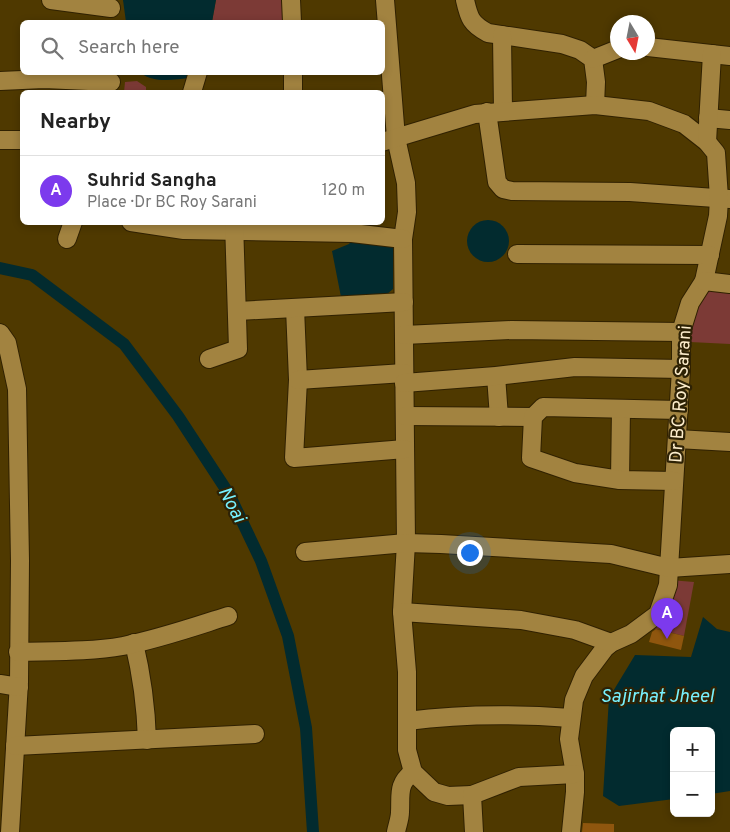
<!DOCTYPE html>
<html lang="en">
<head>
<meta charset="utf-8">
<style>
	:root { --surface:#fff; --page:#f2f2f2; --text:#222; --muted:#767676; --line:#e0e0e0; --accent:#7c3aed }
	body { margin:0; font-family:Overpass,sans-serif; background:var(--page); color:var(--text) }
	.controls { position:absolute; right:15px; bottom:15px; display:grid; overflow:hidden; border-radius:8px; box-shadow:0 2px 8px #0003 }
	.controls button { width:45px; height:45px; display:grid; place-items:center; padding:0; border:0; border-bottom:1px solid var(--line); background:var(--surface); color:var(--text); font:25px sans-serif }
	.compass { position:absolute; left:610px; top:15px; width:45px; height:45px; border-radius:50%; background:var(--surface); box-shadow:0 2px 8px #0003; rotate:170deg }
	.you { position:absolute; left:469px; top:552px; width:18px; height:18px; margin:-12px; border:4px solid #fff; border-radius:50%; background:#1a73e8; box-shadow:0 0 0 8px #1a73e833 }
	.badge { display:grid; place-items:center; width:32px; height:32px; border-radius:50%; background:var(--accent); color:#fff; font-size:16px; font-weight:700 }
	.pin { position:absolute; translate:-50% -41px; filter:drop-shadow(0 1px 2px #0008) }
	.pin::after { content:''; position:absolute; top:26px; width:18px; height:15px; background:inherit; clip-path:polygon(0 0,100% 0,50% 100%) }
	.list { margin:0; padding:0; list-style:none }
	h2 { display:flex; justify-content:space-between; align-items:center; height:65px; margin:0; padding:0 20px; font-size:21px }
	h2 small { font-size:16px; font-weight:400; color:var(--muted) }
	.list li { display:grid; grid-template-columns:32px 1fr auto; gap:15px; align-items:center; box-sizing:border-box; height:70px; padding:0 20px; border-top:1px solid var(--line) }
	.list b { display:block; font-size:19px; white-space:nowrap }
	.list p { margin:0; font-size:16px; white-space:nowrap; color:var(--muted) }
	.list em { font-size:16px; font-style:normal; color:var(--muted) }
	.icon { flex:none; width:28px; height:28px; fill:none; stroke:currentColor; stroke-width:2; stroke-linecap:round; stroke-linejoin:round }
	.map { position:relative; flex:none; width:730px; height:832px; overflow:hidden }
	.search { position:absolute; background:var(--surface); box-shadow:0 2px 8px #0003; left:20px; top:20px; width:365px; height:55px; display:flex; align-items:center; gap:12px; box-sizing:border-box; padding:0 18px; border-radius:8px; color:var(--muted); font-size:19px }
	.panel { position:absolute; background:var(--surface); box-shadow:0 2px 8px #0003; left:20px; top:90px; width:365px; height:135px; border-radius:8px }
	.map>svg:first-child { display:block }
	.green { fill:#7c3a36 }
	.water { fill:#022b2f }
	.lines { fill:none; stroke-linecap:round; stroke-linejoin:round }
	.canal { stroke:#022b2f; stroke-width:12 }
	.building { fill:#8f560e }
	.minor-casing { stroke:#302100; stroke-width:20 }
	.minor { stroke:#a28340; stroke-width:18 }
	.labels { text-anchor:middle; stroke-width:4.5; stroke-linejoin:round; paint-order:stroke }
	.street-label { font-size:18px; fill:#feeecd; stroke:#2e2205 }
	.water-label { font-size:19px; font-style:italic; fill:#77f1fe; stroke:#2e2205 }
</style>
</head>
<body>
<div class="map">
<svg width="730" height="832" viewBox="0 0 730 832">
	<rect width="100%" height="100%" fill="#4f3900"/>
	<!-- green -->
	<g class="green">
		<path d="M216,0H291L292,22H212Z"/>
		<path d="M137,81L146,87V92H124L125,82Z"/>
		<path d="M704,290H730V344L690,342L689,329Z"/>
		<path d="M670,580L694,582L684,636L653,628Z"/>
	</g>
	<!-- water -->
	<g class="water">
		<path d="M123,0H216L212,22H126Z"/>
		<path d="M141,73H193L191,78C175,79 155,84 141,73Z"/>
		<circle cx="488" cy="241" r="21"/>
		<path d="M357,234L393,238V289L380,300L341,297L332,251L349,244Z"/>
		<path d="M703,617L717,629L730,632V791L711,794V731H674V799L619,806L603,796L609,698L635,655L691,657Z"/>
	</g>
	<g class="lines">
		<!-- canal -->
		<path class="canal" d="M0,268L32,275L124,344L178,416L229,494L261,561L288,636L306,728L313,832"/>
	</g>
	<!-- building -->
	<g class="building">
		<path d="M656,629L684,636L681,650L649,642L652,632Z"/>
		<path d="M583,823L614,824V832H582Z"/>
	</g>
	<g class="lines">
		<defs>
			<g id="minor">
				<path d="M51,0L111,8"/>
				<path d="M291,0L292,22"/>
				<path d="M385,0L396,138L406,183L407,212L403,239L406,543L402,612"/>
				<path d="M465,0C469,18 471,24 488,33L562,44L580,50L593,59L596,82L595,105"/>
				<path d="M502,35L503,111"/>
				<path d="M648,47L730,56"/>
				<path d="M593,59L618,49"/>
				<path d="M293,72V92"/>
				<path d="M0,81L44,79L111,82"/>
				<path d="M192,92L198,72"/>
				<path d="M487,112L497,182L503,189L512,191L630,192L730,199"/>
				<path d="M708,118L730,120"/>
				<path d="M0,140H22"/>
				<path d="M382,142L475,114L595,105L649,111L684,124L707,142L716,153L719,198L718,216L704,281L690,303L681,332V369L668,585L658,614L631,634L611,643L605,648L584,676L574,700L569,739L575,774V792L571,832"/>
				<path d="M707,142L712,54"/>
				<path d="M131,222L184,230L352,233L403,239"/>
				<path d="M67,239L73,222"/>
				<path d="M517,254L710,255"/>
				<path d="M704,281L730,284"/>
				<path d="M295,308L298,380L294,458L405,449"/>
				<path d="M238,311L404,302"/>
				<path d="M0,333L7,343L17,389L20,561L19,682L10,832"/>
				<path d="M404,335L511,330L681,332"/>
				<path d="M209,359L238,349L234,222"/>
				<path d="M496,376L499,417"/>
				<path d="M298,380L404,373"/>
				<path d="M404,383L496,376L575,367L681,369"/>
				<path d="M405,416L533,417"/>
				<path d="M677,439L730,442"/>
				<path d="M620,480L621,409"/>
				<path d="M674,481L620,480L575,473L531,458L533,417L543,407L679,410"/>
				<path d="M305,552L406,543L441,544L611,554L669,568L730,564"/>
				<path d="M134,643C142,676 146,706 147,740"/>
				<path d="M18,652C53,651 89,652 123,646C159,639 193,627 228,616"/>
				<path d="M0,684L19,687"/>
				<path d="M407,721C461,714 517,714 571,718"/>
				<path d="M15,746L255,734"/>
				<path d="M472,795L448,796L434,792L413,772L407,750V672L402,612L521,620L575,630L611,643"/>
				<path d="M396,832C397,826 400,819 400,812C401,795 397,784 413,772"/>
				<path d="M474,832L472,795L519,777L575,774"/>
			</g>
		</defs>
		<!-- minor casing -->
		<use href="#minor" class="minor-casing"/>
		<!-- minor -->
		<use href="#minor" class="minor"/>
	</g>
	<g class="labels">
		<!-- street labels -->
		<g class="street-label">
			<text transform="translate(680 394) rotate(-86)" y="6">Dr BC Roy Sarani</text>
		</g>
		<!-- water labels -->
		<g class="water-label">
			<text transform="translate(233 504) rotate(62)" y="7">Noai</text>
			<text x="657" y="702">Sajirhat Jheel</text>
		</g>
	</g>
</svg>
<div class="controls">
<button>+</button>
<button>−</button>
</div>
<svg class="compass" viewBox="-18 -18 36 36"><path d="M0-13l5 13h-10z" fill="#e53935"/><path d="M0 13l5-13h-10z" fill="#767676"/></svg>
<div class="you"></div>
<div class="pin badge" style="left:667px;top:639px">A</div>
<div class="search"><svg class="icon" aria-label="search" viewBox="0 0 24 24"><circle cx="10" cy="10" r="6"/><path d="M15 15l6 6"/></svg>Search here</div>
<section class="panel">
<h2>Nearby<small></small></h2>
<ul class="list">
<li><span class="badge">A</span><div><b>Suhrid Sangha</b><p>Place · Dr BC Roy Sarani</p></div><em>120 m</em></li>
</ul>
</section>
</div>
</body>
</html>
